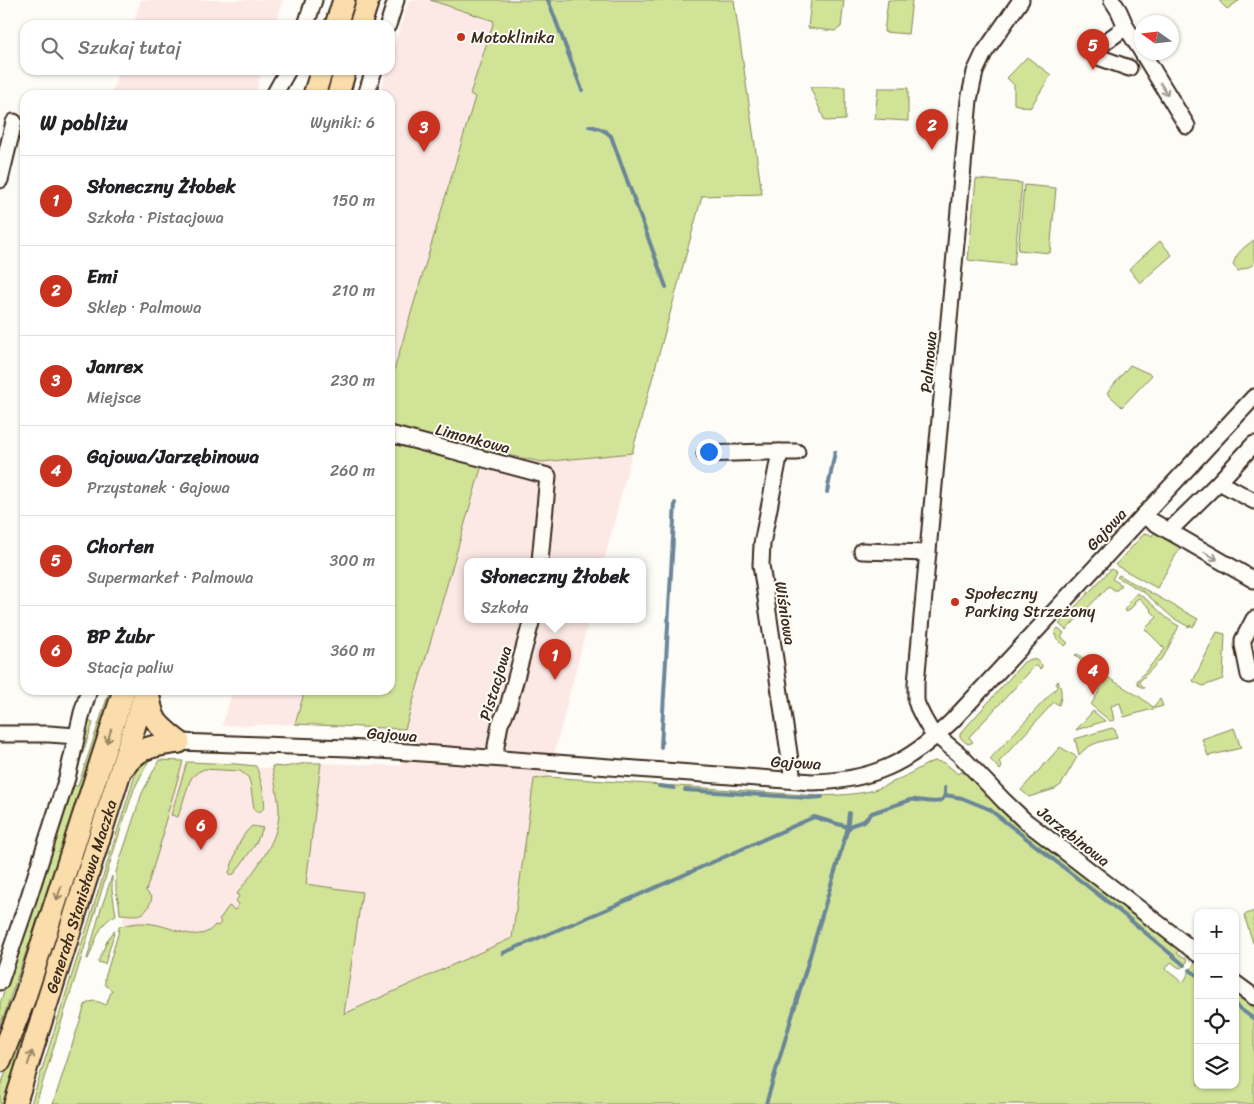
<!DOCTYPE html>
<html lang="pl">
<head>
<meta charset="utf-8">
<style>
	:root { --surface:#fff; --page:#f2f2f2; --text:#202124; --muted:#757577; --line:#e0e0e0; --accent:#c8321e }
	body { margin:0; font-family:Sriracha,sans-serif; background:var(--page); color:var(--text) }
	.controls { position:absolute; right:15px; bottom:15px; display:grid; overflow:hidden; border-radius:10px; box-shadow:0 1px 4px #0004 }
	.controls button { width:45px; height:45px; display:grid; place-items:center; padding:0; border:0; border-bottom:1px solid var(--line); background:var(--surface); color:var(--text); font:25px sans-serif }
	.compass { position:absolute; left:1134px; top:15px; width:45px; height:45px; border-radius:50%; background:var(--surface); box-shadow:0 1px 4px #0004; rotate:284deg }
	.you { position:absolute; left:708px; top:451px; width:18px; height:18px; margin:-12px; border:4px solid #fff; border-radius:50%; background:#1a73e8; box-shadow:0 0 0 8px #1a73e833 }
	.badge { display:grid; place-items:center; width:32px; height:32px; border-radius:50%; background:var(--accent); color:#fff; font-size:16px; font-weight:700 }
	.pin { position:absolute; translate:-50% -41px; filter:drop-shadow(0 1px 2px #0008) }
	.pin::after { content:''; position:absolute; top:26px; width:18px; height:15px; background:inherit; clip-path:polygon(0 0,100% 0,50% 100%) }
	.popup { position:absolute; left:464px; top:558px; width:182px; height:65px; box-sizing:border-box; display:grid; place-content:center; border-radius:10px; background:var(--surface); filter:drop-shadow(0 1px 4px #0005); font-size:16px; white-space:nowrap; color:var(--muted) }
	.popup b { font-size:19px; color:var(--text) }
	.popup::after { content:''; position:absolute; left:50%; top:100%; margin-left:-10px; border:10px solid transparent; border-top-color:var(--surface) }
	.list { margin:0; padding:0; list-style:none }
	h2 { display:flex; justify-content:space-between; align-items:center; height:65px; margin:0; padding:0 20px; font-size:21px }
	h2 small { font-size:16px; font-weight:400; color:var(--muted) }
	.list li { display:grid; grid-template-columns:32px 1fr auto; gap:15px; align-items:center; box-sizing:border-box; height:90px; padding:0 20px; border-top:1px solid var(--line) }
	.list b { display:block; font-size:19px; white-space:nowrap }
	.list p { margin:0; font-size:16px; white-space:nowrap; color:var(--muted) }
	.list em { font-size:16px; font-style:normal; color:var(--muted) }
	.icon { flex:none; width:28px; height:28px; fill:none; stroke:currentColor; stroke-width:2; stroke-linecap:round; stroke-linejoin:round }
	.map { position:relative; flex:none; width:1254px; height:1104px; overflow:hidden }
	.search { position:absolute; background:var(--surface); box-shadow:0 1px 4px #0004; left:20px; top:20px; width:375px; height:55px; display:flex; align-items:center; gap:12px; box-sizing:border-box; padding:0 18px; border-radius:15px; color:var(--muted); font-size:19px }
	.panel { position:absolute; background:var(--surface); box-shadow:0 1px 4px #0004; left:20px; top:90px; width:375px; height:605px; border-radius:15px }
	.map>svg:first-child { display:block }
	.built { fill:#fce9e5 }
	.green { fill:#d0e397; stroke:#86865a }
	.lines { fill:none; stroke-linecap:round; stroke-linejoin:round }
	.stream { stroke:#6b8698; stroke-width:4 }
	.minor-casing { stroke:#3b2a1e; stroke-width:19 }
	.highway-casing { stroke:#3b2a1e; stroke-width:25 }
	.minor { stroke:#fdfcf7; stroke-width:15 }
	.highway { stroke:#faddab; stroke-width:21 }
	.oneway { stroke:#9c938a }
	.oneway2 { stroke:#9a8464 }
	.poi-dot { fill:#c8321e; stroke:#fdfcf7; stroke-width:2 }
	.labels { text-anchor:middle; stroke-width:4; stroke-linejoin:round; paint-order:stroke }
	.poi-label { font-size:16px; fill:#3b2a1e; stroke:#fdfcf7; text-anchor:start }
	.street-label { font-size:16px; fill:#3b2a1e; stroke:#fdfcf7 }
</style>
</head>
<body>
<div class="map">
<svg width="1254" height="1104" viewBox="0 0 1254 1104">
	<rect width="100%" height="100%" fill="#fdfcf7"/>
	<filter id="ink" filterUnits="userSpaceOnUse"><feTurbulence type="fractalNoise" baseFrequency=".02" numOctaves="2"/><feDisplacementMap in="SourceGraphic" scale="10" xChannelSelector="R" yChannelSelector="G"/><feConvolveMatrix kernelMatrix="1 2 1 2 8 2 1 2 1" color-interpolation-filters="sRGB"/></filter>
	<g filter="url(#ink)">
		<!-- built -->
		<g class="built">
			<path d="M141,0H283L276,25H133Z"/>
			<path d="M409,0H430L494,21L470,94L475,96L390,384V95H379L387,70H390V59Z"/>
			<path d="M119,70H262L255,95H111Z"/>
			<path d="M486,451L542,462L632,453L604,561H468V619H589L548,777L534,779L512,938L344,1014L362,892L299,947L121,939L128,875L167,764L320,770L321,763L402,766L405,729Z"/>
			<path d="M233,690H305L295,724L222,726Z"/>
		</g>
		<!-- green -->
		<g class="green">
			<path d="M430,0H734L762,194L702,196L632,453L542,462L486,451L405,729L295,724L305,690H390V384L475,97L470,94L494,21Z"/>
			<path d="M811,0H844L841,27L835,31L808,28Z"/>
			<path d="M888,0H912L908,34L884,32Z"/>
			<path d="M1219,0H1240L1227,9L1221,3Z"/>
			<path d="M1027,57L1051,75L1030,108L1014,104V85L1007,78Z"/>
			<path d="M810,87H845V120L825,121Z"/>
			<path d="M878,88H908V121L875,119Z"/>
			<path d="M976,179L1022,183L1014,265L968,260Z"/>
			<path d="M1024,185L1056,188L1050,253L1018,250Z"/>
			<path d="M1254,240V263L1251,266L1238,271L1233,265C1236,253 1244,247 1254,240Z"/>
			<path d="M1160,241L1172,255L1140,283L1129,269Z"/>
			<path d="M1130,365L1152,375L1122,407L1107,393Z"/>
			<path d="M1155,531L1181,546L1157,588L1115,565L1144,534L1147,533L1152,536Z"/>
			<path d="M1111,569L1116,572L1112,579L1122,585L1117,590H1114L1109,586L1066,630L1059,624Z"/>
			<path d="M1119,575L1198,619L1193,627L1190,625L1189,627L1173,618L1145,593L1117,577Z"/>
			<path d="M1137,593C1153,602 1163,618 1179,626L1164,656L1139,682L1145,688H1143L1138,685L1137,681L1165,649L1145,629L1157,617L1150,610L1151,609L1139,598L1134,602L1135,604L1127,612L1124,610L1129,604V602Z"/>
			<path d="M1058,628L1064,633L1061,637L1068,643L1065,646L1056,638L1055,631Z"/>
			<path d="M1217,632L1225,634L1223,679L1203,686L1193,681Z"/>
			<path d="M1077,654L1079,655L1103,675L1100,679L1075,655Z"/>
			<path d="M1031,659L1036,660L1042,665V667L1040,669L1036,665L969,737L973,742L969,744L966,743L960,737V734L1024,662Z"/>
			<path d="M1107,677L1140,697L1153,707L1160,699L1163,706L1124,717L1120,703L1111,706L1114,720L1110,721L1091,705Z"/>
			<path d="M1058,681C1062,689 1062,696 1059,705L1054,702L999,762L1002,767L1000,770L990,759L1058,686L1056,684Z"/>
			<path d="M109,692L112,693L63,846L0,1027V1004L71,785L78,786Z"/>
			<path d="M130,699L136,700L8,1104H0V1087L17,1044Z"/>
			<path d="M1093,711L1105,721L1076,730Z"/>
			<path d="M86,721L91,722L93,723L76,773L73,774Z"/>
			<path d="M1112,728L1115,730L1117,738C1102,741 1089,743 1079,755L1075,739Z"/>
			<path d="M1234,728L1241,748L1208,756L1202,739Z"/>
			<path d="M1060,747L1077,757L1061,785L1055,789L1029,797L1021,790Z"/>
			<path d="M152,753L149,760L134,789L113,853L81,959L36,1104H31L136,772L139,765Z"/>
			<path d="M159,760L183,761L163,829L164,832L146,891L152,898C145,919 139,915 120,914L119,904L116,891V872L142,793Z"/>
			<path d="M935,761L945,763L958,774L960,772L964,773L966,771L1181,948L1177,953L1187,959V962L1181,968L1178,967L1171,962L1165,969L1183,983C1188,975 1191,968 1197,960L1198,961V1085H1235V990L1254,1004V1104H53L85,1005C92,999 98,1001 106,1005L112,990L105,985V978L118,934L119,927C130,923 142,922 153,924C174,927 200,945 215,925L218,926L221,922L219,920L229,906L235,910L239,904L236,901L239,896L237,894C254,870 278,844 279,813C279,798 274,781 272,766L284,767L307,763H321L306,884L362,892L344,1014L512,938L534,779L548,777L819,796C837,795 856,795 874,790C894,783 912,772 931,762Z"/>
			<path d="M187,762L236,764L256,766C259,773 268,804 263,809C261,812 259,812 256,811L254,809L250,782L248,777L240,771L204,769L198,772L192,777L189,783L178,817L171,815Z"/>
			<path d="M252,826L263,828L255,845L234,874L230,875L229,872L230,870C236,853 238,838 252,826Z"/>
			<path d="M112,876V890L116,915C99,922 95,943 88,959H87L100,912Z"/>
			<path d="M1254,911V943H1253L1244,915Z"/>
			<path d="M115,930L105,964L98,962L108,939Z"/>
		</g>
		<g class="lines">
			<!-- stream -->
			<g class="stream">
				<path d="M548,0L582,90"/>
				<path d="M589,126C598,128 604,129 611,136L666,287"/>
				<path d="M827,492L835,452"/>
				<path d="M661,747L675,503"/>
				<path d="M659,786L674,788"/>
				<path d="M685,790L809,798L822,797"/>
				<path d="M945,795L962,798L989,809L1123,914L1184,965"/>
				<path d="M848,829L852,825L864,821L872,813L910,800C922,798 948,811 945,788"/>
				<path d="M503,953L605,910L814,817L848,827"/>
				<path d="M1190,970L1198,976"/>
				<path d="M1235,1005L1254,1019"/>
				<path d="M766,1104L847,831L849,813"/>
			</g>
			<defs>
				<g id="minor">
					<path d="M1021,0L984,53L975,72L969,100L916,683V701L918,707L924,719L931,731L959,754L1004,801L1024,820L1198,954"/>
					<path d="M1112,0L1119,11L1126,27L1142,52"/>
					<path d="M306,25L314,0"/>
					<path d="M388,25L396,0"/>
					<path d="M1126,27L1094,50V53L1098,57L1129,68"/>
					<path d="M1142,52L1187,126"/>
					<path d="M274,95L288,70"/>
					<path d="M366,95L374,70"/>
					<path d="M0,180L14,122"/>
					<path d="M390,434L548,476L540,561"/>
					<path d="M780,452L762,544L761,565L793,780"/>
					<path d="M705,454L765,452H797"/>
					<path d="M1219,482L1254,501"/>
					<path d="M1143,516L1254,580"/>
					<path d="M1169,531L1219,482L1254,444"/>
					<path d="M862,551L928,553"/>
					<path d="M1249,675L1243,645V640L1254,619"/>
					<path d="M0,734H49L76,736"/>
					<path d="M179,742L348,748L409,752L812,782C872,781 909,763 952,721L1254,397"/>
					<path d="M496,758V746L500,724L508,707L532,619"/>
					<path d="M0,982L25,909L67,778L82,713L89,690"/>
					<path d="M1235,983L1254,997"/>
				</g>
				<g id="highway">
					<path d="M336,25L344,0"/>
					<path d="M360,25L368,0"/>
					<path d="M314,95L322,70"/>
					<path d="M338,95L345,70"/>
					<path d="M148,690C152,721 155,723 179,742"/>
					<path d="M122,769C128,762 134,754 143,750C154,745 167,744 179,742"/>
					<path d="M0,1061L24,1000L124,690"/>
					<path id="s1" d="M15,1104L146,690"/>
				</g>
			</defs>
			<!-- minor casing -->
			<use href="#minor" class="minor-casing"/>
			<!-- highway casing -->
			<use href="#highway" class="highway-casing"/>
			<!-- minor -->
			<use href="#minor" class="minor"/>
			<!-- highway -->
			<use href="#highway" class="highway"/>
		</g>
		<!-- one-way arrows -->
		<defs><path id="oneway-shaft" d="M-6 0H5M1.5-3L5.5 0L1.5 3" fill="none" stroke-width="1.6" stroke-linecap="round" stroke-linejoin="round" transform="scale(1.25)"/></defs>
		<g class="oneway">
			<use href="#oneway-shaft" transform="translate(1164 89) rotate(59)"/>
			<use href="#oneway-shaft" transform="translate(1211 556) rotate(30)"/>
		</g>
		<g class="oneway2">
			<use href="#oneway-shaft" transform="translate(109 736) rotate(108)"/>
			<use href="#oneway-shaft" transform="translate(59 893) rotate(108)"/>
			<use href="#oneway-shaft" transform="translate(30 1058) rotate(-72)"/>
		</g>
	</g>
	<!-- markers -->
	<g class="poi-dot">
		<circle cx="461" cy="37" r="5"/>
		<circle cx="955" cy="602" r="5"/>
	</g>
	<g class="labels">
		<!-- poi labels -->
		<g class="poi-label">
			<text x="471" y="43">Motoklinika</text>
			<text x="965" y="599">Społeczny<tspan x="965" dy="18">Parking Strzeżony</tspan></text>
		</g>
		<!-- street labels -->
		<g class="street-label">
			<text transform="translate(928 362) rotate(-85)" y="6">Palmowa</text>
			<text transform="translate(473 438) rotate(15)" y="6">Limonkowa</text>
			<text transform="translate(1106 529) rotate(-47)" y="6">Gajowa</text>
			<text transform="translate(786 613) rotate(81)" y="6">Wiśniowa</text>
			<text transform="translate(495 683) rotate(-73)" y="6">Pistacjowa</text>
			<text transform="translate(392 734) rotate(4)" y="6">Gajowa</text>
			<text transform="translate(796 762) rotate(3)" y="6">Gajowa</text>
			<text transform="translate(1074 836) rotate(38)" y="6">Jarzębinowa</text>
			<text dy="6" stroke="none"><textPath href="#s1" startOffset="218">Generała Stanisława Maczka</textPath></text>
		</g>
	</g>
</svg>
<div class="controls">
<button>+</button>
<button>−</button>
<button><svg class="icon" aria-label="locate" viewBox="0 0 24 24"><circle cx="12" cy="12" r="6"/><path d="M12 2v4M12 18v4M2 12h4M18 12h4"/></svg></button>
<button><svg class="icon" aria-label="layers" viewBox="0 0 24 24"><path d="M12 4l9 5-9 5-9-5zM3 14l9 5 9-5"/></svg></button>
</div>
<svg class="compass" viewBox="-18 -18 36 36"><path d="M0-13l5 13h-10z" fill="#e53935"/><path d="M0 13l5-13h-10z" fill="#757577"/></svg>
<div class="you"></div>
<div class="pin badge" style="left:555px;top:680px">1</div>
<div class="popup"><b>Słoneczny Żłobek</b>Szkoła</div>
<div class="pin badge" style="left:932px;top:150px">2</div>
<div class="pin badge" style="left:424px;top:152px">3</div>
<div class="pin badge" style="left:1093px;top:695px">4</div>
<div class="pin badge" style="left:1093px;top:70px">5</div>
<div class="pin badge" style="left:201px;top:850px">6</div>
<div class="search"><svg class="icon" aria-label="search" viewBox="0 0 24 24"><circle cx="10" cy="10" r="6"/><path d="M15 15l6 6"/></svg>Szukaj tutaj</div>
<section class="panel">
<h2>W pobliżu<small>Wyniki: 6</small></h2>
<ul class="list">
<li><span class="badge">1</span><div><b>Słoneczny Żłobek</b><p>Szkoła · Pistacjowa</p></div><em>150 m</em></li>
<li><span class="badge">2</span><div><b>Emi</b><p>Sklep · Palmowa</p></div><em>210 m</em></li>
<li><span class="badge">3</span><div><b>Janrex</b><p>Miejsce</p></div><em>230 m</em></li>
<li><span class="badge">4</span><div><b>Gajowa/Jarzębinowa</b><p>Przystanek · Gajowa</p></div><em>260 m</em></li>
<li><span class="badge">5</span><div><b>Chorten</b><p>Supermarket · Palmowa</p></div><em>300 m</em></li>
<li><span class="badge">6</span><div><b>BP Żubr</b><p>Stacja paliw</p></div><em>360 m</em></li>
</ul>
</section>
</div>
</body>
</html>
